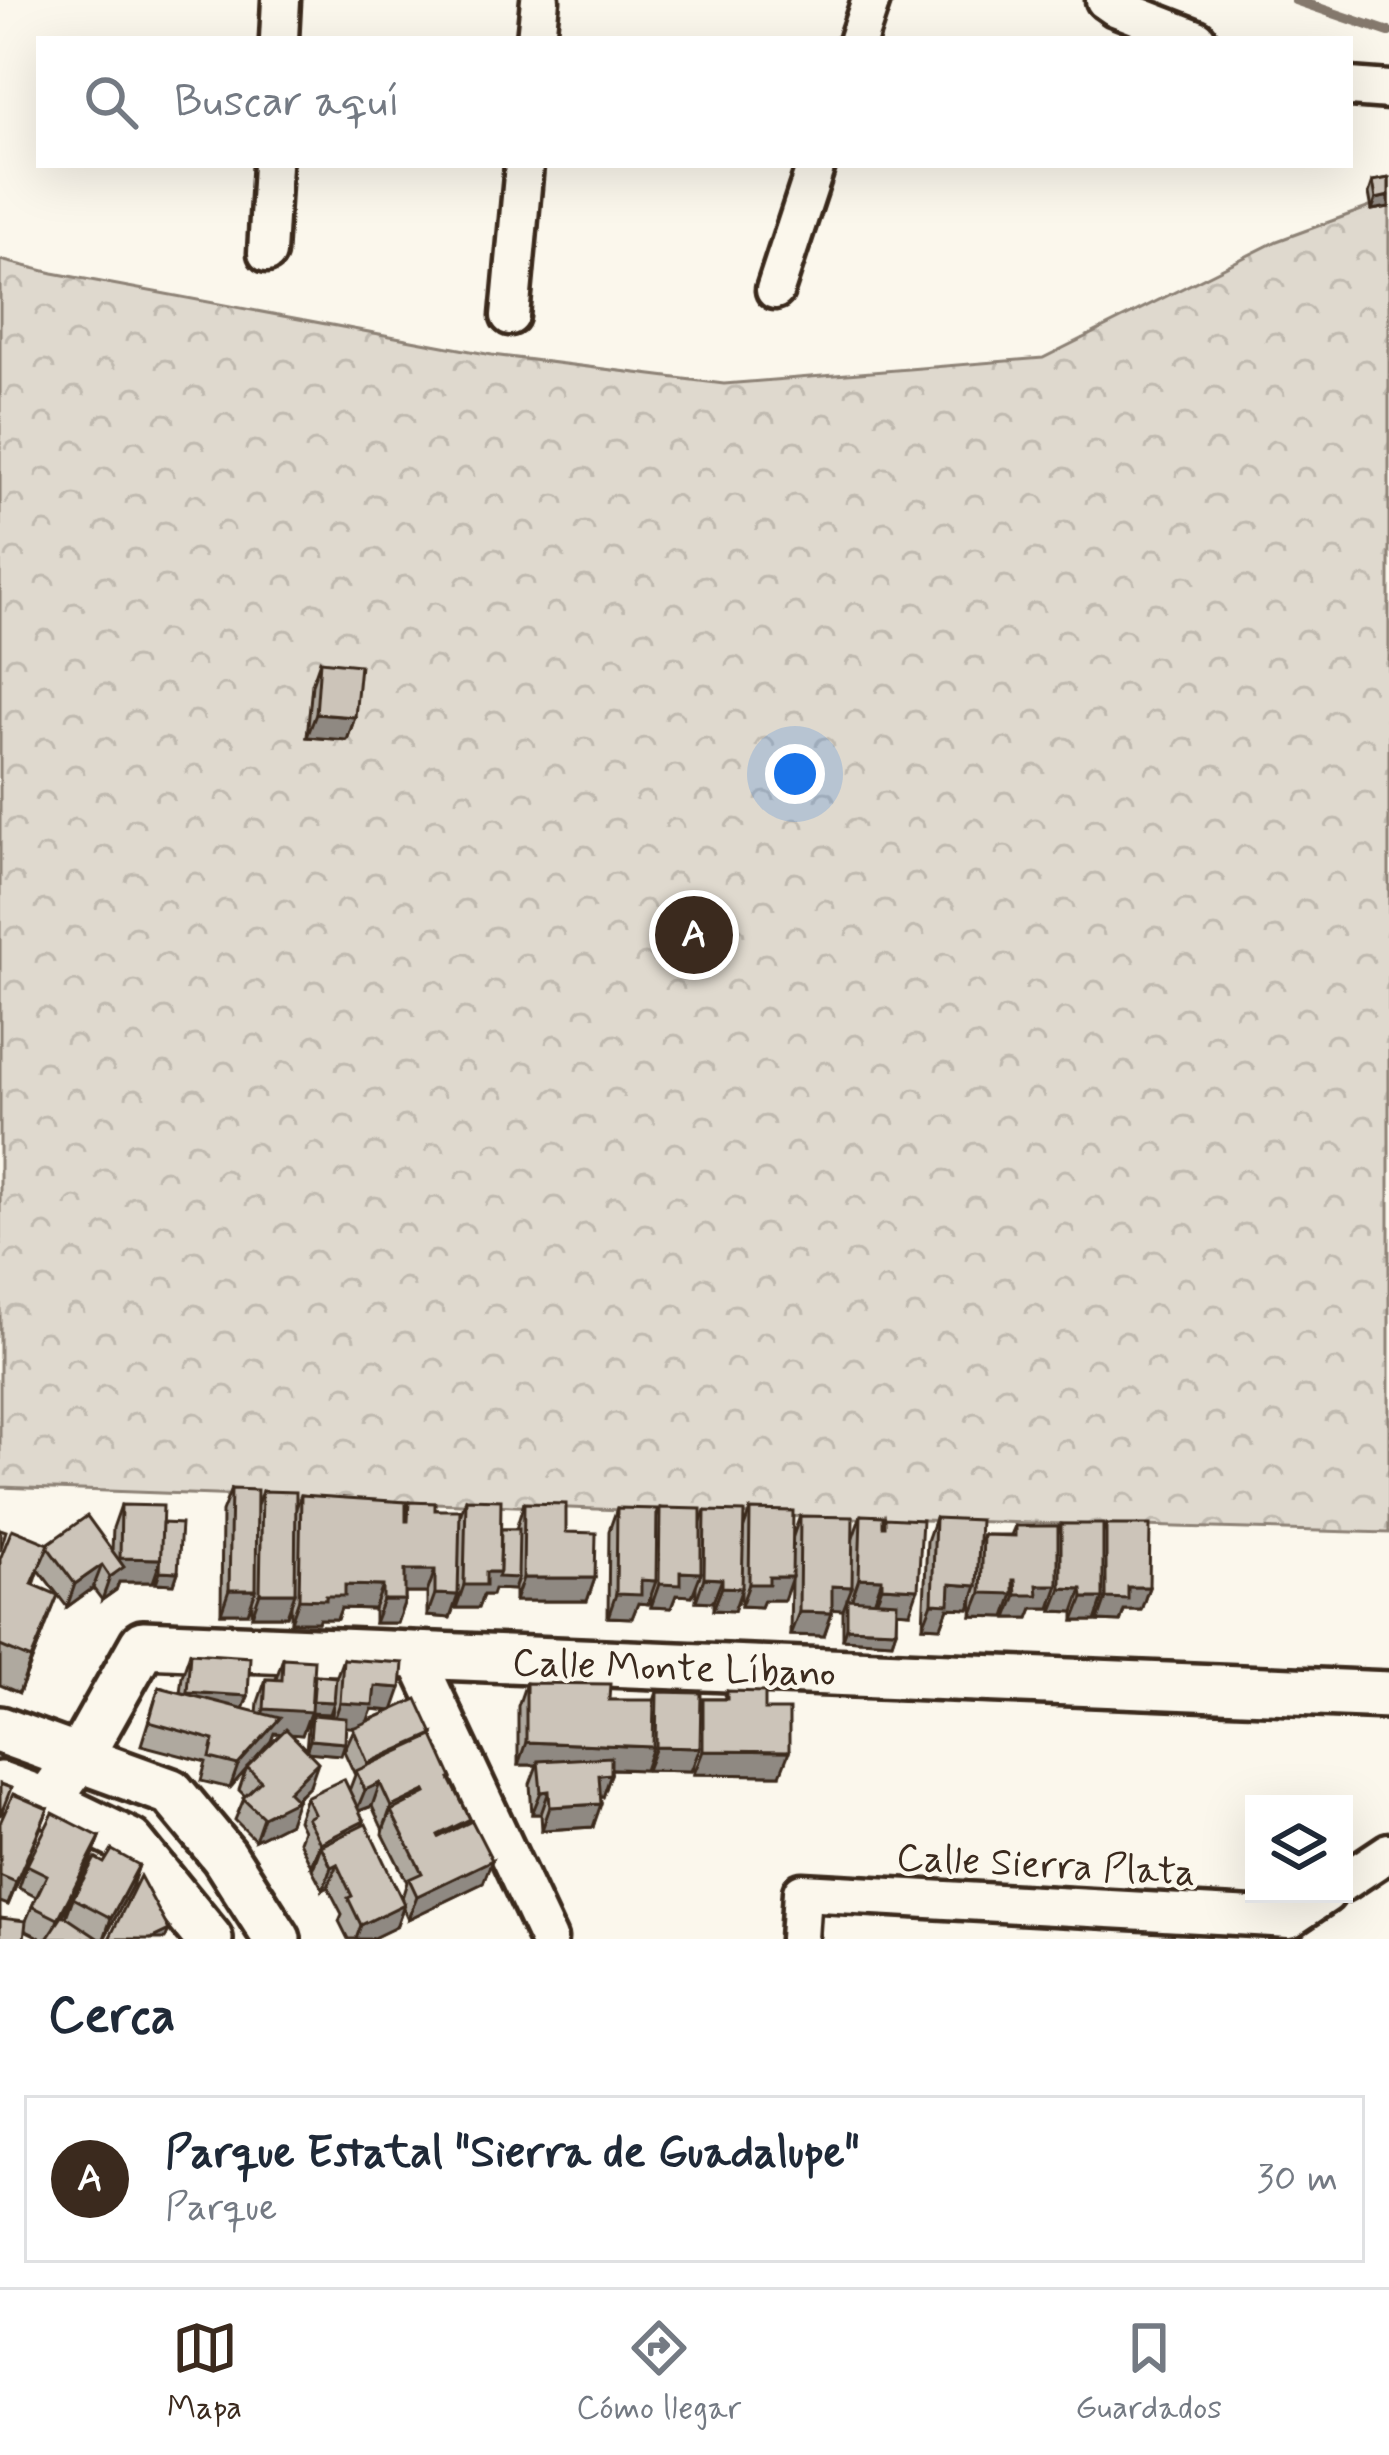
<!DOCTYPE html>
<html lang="es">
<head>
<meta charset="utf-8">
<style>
	:root { --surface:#fff; --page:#f6f6f7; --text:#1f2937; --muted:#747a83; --line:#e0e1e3; --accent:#3b2a1e }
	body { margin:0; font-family:Mynerve,sans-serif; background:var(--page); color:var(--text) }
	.controls { position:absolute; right:36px; bottom:36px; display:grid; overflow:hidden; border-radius:0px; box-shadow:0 12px 48px #0002 }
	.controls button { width:108px; height:108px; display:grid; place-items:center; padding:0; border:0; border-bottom:3px solid var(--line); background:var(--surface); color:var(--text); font:60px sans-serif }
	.you { position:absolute; left:795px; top:774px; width:42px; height:42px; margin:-30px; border:9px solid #fff; border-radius:50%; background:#1a73e8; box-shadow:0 0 0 18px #1a73e833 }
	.badge { display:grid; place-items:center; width:78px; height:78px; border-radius:50%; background:var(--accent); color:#fff; font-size:39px; font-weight:700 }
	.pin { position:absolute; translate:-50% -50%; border:6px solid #fff; box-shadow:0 3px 12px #0006 }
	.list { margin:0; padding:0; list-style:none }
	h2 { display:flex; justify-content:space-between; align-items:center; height:156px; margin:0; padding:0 48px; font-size:51px }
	h2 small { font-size:39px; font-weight:400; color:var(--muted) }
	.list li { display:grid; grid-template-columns:78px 1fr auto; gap:36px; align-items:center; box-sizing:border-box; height:168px; margin:0 24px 24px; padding:0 24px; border:3px solid var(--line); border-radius:0px }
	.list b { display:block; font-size:45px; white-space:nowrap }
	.list p { margin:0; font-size:39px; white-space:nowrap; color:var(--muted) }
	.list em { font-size:39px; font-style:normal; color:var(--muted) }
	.icon { flex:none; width:66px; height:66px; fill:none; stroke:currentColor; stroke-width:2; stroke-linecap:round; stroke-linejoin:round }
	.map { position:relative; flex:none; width:1389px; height:1939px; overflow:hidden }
	.search { position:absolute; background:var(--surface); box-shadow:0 12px 48px #0002; left:36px; right:36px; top:36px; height:132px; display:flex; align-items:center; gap:30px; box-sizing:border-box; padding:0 42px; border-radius:0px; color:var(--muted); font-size:45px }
	.sheet { height:348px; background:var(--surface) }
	nav { display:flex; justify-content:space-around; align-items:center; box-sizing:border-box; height:168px; border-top:3px solid var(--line); background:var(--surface); font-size:33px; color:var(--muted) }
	nav a { display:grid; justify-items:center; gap:6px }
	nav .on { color:var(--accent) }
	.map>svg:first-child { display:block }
	.park { fill:url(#park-crowns); stroke:#8d8276; stroke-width:3 }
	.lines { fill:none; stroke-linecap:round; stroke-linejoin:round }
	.stream { stroke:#85796d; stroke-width:10 }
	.minor-casing { stroke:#3b2a1e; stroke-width:45 }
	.tertiary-casing { stroke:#3b2a1e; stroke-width:54 }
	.minor { stroke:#fbf7ec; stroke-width:36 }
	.tertiary { stroke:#fbf7ec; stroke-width:45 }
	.wall { fill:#afa99f; stroke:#3b2a1e; stroke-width:3; fill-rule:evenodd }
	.shaded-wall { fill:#8f8982; stroke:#3b2a1e; stroke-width:3 }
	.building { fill:#ccc4b9; stroke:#3b2a1e; stroke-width:3 }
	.labels { text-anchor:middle; stroke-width:9; stroke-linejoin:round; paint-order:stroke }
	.street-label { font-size:39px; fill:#3b2a1e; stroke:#fbf7ec }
</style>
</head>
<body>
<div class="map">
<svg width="1389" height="1939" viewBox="0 0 1389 1939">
	<defs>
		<pattern id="park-crowns" width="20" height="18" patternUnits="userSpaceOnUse" patternTransform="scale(3)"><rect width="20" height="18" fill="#dfd9ce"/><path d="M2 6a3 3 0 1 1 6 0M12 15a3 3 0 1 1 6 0" fill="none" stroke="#c0bab0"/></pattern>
	</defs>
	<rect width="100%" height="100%" fill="#fbf7ec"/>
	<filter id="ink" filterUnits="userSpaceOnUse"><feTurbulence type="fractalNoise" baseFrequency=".00833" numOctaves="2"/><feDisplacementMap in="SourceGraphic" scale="24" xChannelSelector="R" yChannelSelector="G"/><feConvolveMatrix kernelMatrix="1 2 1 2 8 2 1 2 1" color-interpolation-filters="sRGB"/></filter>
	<g filter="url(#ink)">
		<!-- park -->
		<path class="park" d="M1389,200V1533L811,1517L0,1487V260L53,273L492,355L724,384L1043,358L1277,241Z"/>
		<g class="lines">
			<!-- stream -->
			<path class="stream" d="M1295,0L1389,32"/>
			<defs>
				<g id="minor">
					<path d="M1105,0L1115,7L1197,39"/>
					<path d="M279,39L281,0"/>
					<path d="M536,39L540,0"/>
					<path d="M858,39L871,0"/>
					<path d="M1350,87L1389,90"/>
					<path d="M267,253L272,165"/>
					<path d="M775,290L816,165"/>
					<path d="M510,316L524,165"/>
					<path d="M415,1655L548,1939"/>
					<path d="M1344,1882L1389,1852"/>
					<path d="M799,1939L802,1892L1289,1919L1326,1894"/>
				</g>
				<g id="tertiary">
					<path d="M0,1730L171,1792L224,1856L277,1939"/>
					<path d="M0,1785L47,1802L130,1842L209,1939"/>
					<path d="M47,1802L79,1758L143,1644L1389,1695"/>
				</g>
			</defs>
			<!-- minor casing -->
			<use href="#minor" class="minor-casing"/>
			<!-- tertiary casing -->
			<use href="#tertiary" class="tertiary-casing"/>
			<!-- minor -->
			<use href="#minor" class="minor"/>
			<!-- tertiary -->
			<use href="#tertiary" class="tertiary"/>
		</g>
		<!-- wall -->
		<g class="wall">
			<path d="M1389,178V207L1372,210L1369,193L1373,181Z"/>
			<path d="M320,661L355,717L347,740L307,737L312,684Z"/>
			<path d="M231,1489L257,1505L262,1491L296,1508L301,1495L406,1509L409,1502L460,1516L466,1499L501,1529H516L524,1503L566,1532L595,1578L587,1601H515V1586L514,1590L494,1589L492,1595H483L478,1608H456V1601L450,1618L427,1616V1593H405V1600L397,1623H374V1609L341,1608L337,1619H319L318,1622H291V1604L287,1616H252V1600L248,1613H221L222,1512Z"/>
			<path d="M121,1505L162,1523L178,1572L174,1584L156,1583V1573L153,1582H119L116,1590L102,1600L93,1588L67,1607L39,1570L34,1585L45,1628L19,1693L0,1685V1559L48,1544L112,1551L113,1528Z"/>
			<path d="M617,1508L657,1517L660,1508L701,1522L705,1511L743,1530L750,1510L793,1536L800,1516L853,1538L861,1515L883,1525L885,1518L910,1612L896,1611V1630L892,1642L843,1639V1610L832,1609L824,1636L790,1635L791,1580L784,1600H764L761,1607L741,1606V1591L734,1611L713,1610V1602L696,1601V1585L692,1596L676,1595L671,1608L651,1607V1594L648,1604L638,1603L632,1618L608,1617L609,1531Z"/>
			<path d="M935,1518L979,1545L983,1535H1011L1015,1526L1058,1533L1061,1524L1103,1533L1106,1525L1149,1587L1141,1610H1124L1120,1622L1098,1621V1613L1095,1621H1074V1612L1052,1611V1601L1050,1608H1033L1029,1618H1007V1610L1005,1617L972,1616L973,1597L969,1609L948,1608L941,1627L923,1626L927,1541Z"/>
			<path d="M190,1653L248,1696L243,1709L257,1713L258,1702L266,1679H276L283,1658L313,1680L336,1678L343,1659L394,1709L432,1737L469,1823L492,1860L483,1883L408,1919L403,1908L396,1927L371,1939H348L339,1921L342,1914L328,1887L323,1890L312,1869L314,1865L311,1866L299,1841L303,1830L298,1820L306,1797L349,1791L355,1775L344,1751L355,1727L346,1726L341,1755L308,1752L310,1785L296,1799L289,1823L255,1840L235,1820L245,1796L239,1790L246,1769L230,1788L201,1781L206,1762L141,1745L159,1687L180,1693L182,1676ZM333,1705L332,1717L312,1715L308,1727L306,1750L291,1734L302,1735L310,1713L330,1714ZM372,1709L391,1711L367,1721ZM274,1733H282L256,1758L271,1741ZM372,1806L383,1830L384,1829L383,1834L407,1882L402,1898L363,1825L359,1811Z"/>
			<path d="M526,1683L609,1700L654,1701L657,1692L700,1707L703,1699H724L727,1691L765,1710L780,1775L694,1774V1762L691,1771L647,1770V1762L645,1770L611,1769V1774L603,1797H601L593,1827L542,1830L541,1814H532L530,1784L537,1765H518V1706Z"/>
			<path d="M48,1809L8,1905L0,1902V1823Z"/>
			<path d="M100,1837L91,1860L63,1915L66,1917L73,1898L104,1863L139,1865L131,1888L104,1939H43L0,1918L25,1923L36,1897L19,1888L27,1865Z"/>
		</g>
		<!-- shaded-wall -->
		<g class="shaded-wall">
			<path d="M1389,196V207L1372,210L1376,199Z"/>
			<path d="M316,714L355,717L347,740L307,737Z"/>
			<path d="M120,1558L161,1559L153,1582H119L116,1590L102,1600L110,1577L114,1574Z"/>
			<path d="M102,1565L93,1588L67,1607L75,1584Z"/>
			<path d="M405,1570H435L427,1593H397Z"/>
			<path d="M160,1571L178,1572L174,1584L156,1583Z"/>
			<path d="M486,1572H500L518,1578L514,1590L494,1589L492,1595H483L478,1608H456L464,1585Z"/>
			<path d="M680,1572L701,1573L692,1596L676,1595L671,1608L651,1607L659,1584Z"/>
			<path d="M769,1577H792L784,1600H764L761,1607L741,1606L749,1584Z"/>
			<path d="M523,1578H595L587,1601H515Z"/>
			<path d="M704,1578L722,1579L713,1602L696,1601Z"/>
			<path d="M859,1578L882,1579L874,1602L851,1601Z"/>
			<path d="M641,1580L656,1581L648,1604L638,1603L632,1618L608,1617L616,1594Z"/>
			<path d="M1013,1580H1015L1010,1594H1013L1005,1617L972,1616L981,1593Z"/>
			<path d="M950,1584L977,1586L969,1609L948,1608L941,1627L923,1626L932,1603Z"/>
			<path d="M345,1585L383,1586L374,1609L341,1608L337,1619H319L318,1622H291L299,1599L326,1596Z"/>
			<path d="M1037,1585H1058L1050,1608H1033L1029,1618H1007L1016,1595Z"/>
			<path d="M832,1586L852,1587L843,1610L824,1609Z"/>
			<path d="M722,1587L742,1588L734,1611L713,1610Z"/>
			<path d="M882,1587L918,1589L910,1612L873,1610Z"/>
			<path d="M1128,1587H1149L1141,1610H1124L1120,1622L1098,1621L1106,1598Z"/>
			<path d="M1061,1588L1082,1589L1074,1612L1052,1611Z"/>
			<path d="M229,1590H256L248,1613H221Z"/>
			<path d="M260,1593H295L287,1616H252Z"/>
			<path d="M435,1594L458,1595L450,1618L427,1616Z"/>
			<path d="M58,1595L45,1628L19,1693L31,1659Z"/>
			<path d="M1083,1598H1103L1095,1621H1074Z"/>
			<path d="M383,1600H405L397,1623H374Z"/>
			<path d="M799,1612L832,1613L824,1636L790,1635Z"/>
			<path d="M847,1628L896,1630L892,1642L843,1639Z"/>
			<path d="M375,1686L401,1688L393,1711L372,1709L365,1728L332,1726L340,1703Z"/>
			<path d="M187,1692L248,1696L239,1719L179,1714Z"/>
			<path d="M313,1701L334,1702L330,1714L310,1713L302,1735L274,1733L271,1741L230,1788L238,1765L256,1732L264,1709Z"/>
			<path d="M433,1734L425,1757L361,1782L368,1763Z"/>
			<path d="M310,1740L345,1743L341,1755L306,1752Z"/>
			<path d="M526,1742L653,1747L645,1770L539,1766L538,1761L537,1765H518Z"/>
			<path d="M656,1747L700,1748L691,1771L647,1770Z"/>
			<path d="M703,1751L789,1752L780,1775L694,1774Z"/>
			<path d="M318,1762L310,1785L291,1803L297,1800L289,1823L255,1840L263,1817Z"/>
			<path d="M611,1774L603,1797L590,1798L599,1775Z"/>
			<path d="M380,1783L372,1806L356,1812L365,1790Z"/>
			<path d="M425,1791L416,1814L391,1811L383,1830L391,1807Z"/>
			<path d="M549,1791L541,1814H532L541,1792Z"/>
			<path d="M601,1804L593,1827L542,1830L550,1807Z"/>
			<path d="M48,1809L39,1832L8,1905L16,1882Z"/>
			<path d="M364,1821L356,1844L321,1846L314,1865L311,1866L320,1843Z"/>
			<path d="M100,1837L91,1860L51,1939L58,1919Z"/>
			<path d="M492,1860L483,1883L408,1919L417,1896Z"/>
			<path d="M337,1864L328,1887L323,1890L331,1867Z"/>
			<path d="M139,1865L131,1888L104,1939L111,1918Z"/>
			<path d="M404,1904L396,1927L371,1939H356L361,1925Z"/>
			<path d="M169,1930L165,1939H150Z"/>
		</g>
		<!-- building -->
		<g class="building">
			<path d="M1389,178V196L1376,199L1373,181Z"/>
			<path d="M320,661L360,665L355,717L316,714Z"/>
			<path d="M231,1489L257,1490L256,1590H229Z"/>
			<path d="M262,1491L296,1492L295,1593H260Z"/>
			<path d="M301,1495L406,1502V1521H408L409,1502L435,1503V1510H460L458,1595L435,1594V1570H405V1600H383V1586L345,1585V1596H326V1600L299,1599Z"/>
			<path d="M466,1499L501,1500L500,1572H486V1585H464Z"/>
			<path d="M524,1503L566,1504V1532L596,1533L595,1578H523Z"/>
			<path d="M121,1505L163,1506L161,1559L120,1558Z"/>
			<path d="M617,1508L657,1509L656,1581L641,1580V1595L616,1594Z"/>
			<path d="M660,1508L701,1509V1573L680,1572V1585L659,1584Z"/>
			<path d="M750,1510L793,1511L792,1577H769V1584H749Z"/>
			<path d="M705,1511L744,1512L742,1588L722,1587V1579L704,1578Z"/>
			<path d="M861,1515L883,1516V1526H885V1518L922,1520L918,1589L882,1587V1579L859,1578Z"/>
			<path d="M87,1516L124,1567L110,1577L102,1565L75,1584L46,1545Z"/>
			<path d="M800,1516L853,1517L852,1587L832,1586V1613L799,1612Z"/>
			<path d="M935,1518L980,1520L977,1586L950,1584L949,1604L932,1603Z"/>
			<path d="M162,1523L181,1524L178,1572L160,1571Z"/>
			<path d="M1061,1524H1103V1598H1083L1082,1589L1061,1588Z"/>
			<path d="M1106,1525H1150L1149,1587H1128V1599L1106,1598Z"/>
			<path d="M1015,1526H1058V1585H1037L1038,1595H1016L1015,1580H1013V1594L981,1593L983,1535L1015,1536Z"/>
			<path d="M0,1529L6,1531L0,1551Z"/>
			<path d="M12,1529L49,1544L32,1584L58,1595L31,1659L0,1646V1559Z"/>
			<path d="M501,1529H519L518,1578L498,1577L500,1572Z"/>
			<path d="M847,1599L897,1602L896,1630L847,1628Z"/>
			<path d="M190,1653L250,1657L248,1696L187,1692Z"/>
			<path d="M283,1658L314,1660L311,1712L264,1709L266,1679L282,1680Z"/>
			<path d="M343,1659L403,1663L401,1688L375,1686L373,1705L340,1703Z"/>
			<path d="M315,1675L336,1677L334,1702L313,1701Z"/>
			<path d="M526,1683L610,1684L609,1700H654L653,1747L526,1742Z"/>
			<path d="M159,1687L280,1718L238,1765L210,1758L214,1740L149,1722Z"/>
			<path d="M727,1691L765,1692V1710H789V1752L703,1751V1699H727Z"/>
			<path d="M657,1692L701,1693L700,1748L656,1747Z"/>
			<path d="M417,1699L433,1734L368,1763L353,1728Z"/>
			<path d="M312,1715L346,1718L345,1743L310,1740Z"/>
			<path d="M286,1729L318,1762L288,1791L297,1800L263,1817L243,1798L261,1781L247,1767Z"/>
			<path d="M433,1736L452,1778L450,1779L470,1819L438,1835L439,1837L472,1821L492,1860L417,1896L409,1879L422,1873L391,1811L426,1793L425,1791L391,1807L380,1783L365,1790L356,1771Z"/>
			<path d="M611,1757V1774L599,1775L601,1804L550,1807L549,1791L541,1792L538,1761Z"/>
			<path d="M344,1779L364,1821L320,1843L307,1818L314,1814L306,1797Z"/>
			<path d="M0,1784L11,1788L0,1816Z"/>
			<path d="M13,1794L48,1809L16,1882L0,1875V1823Z"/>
			<path d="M53,1813L100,1837L58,1919L32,1906L47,1875L27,1865Z"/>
			<path d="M366,1824L404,1904L361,1925L348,1898L352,1896L337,1864L331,1867L321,1846Z"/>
			<path d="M112,1850L139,1865L111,1918L73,1898L95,1858L104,1863Z"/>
			<path d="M140,1876L169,1930L150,1939H109Z"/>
			<path d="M0,1903V1918L26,1921L24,1939H0Z"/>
			<path d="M63,1915L99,1939H47Z"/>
		</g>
	</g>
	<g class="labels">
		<!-- street labels -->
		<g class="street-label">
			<text transform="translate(674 1666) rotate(2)" y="14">Calle Monte Líbano</text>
			<text transform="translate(1046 1863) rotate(3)" y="14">Calle Sierra Plata</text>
		</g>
	</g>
</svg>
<div class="controls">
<button><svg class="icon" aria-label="layers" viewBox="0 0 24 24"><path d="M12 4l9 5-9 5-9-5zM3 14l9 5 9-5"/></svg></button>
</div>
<div class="you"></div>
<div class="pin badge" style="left:694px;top:935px">A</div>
<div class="search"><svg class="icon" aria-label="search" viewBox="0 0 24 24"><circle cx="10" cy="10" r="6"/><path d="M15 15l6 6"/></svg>Buscar aquí</div>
</div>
<section class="sheet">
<h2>Cerca<small></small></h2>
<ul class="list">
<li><span class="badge">A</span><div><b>Parque Estatal &quot;Sierra de Guadalupe&quot;</b><p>Parque</p></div><em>30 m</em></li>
</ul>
</section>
<nav>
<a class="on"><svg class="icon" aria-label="map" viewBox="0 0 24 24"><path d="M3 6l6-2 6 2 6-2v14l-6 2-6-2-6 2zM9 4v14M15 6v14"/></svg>Mapa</a>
<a><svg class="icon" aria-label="directions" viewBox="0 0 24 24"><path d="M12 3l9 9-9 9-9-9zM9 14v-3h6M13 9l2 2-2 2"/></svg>Cómo llegar</a>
<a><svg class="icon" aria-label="saved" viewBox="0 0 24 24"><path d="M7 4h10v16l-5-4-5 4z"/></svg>Guardados</a>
</nav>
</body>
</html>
